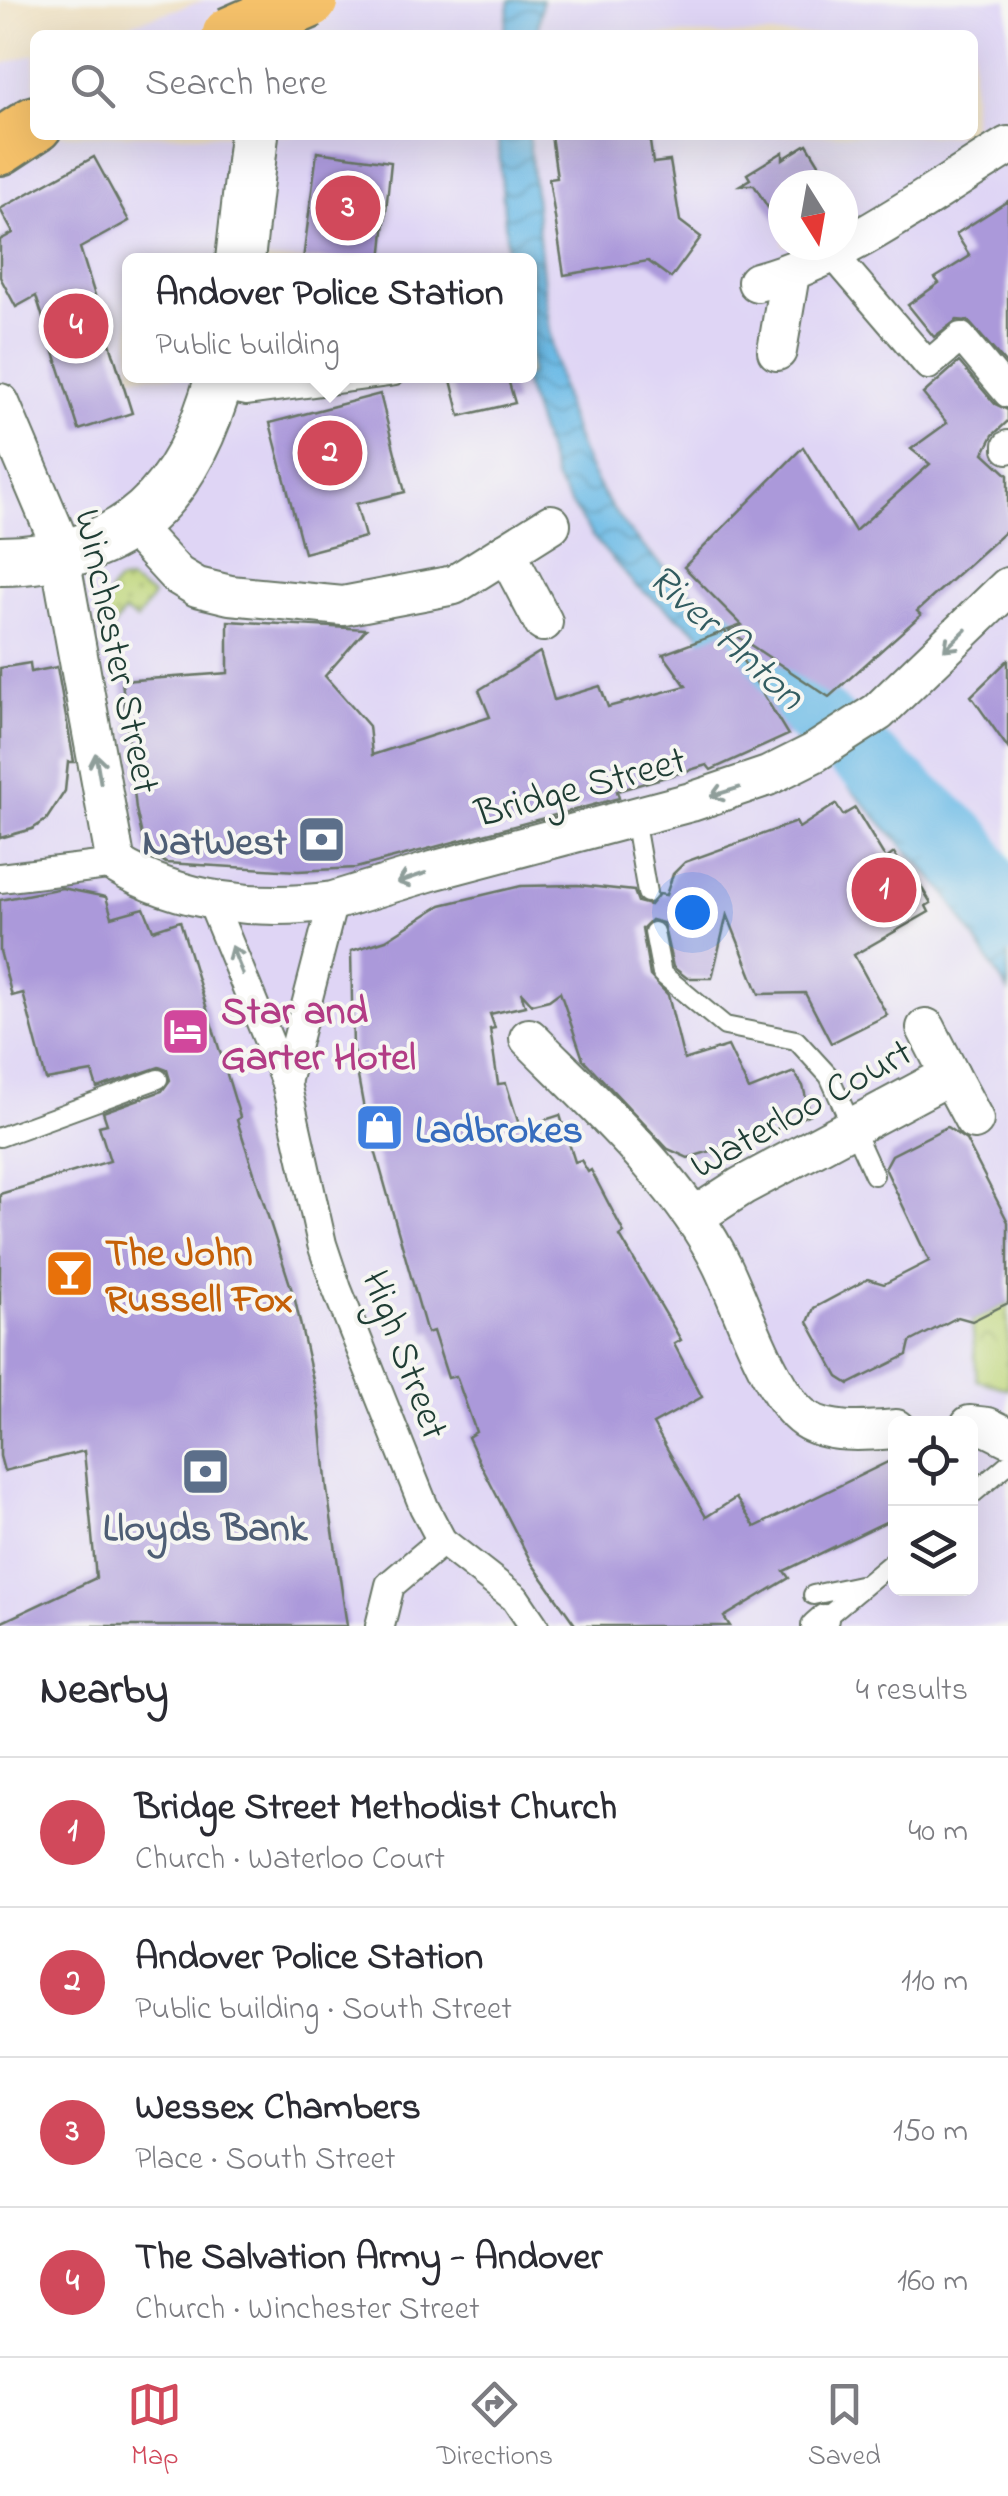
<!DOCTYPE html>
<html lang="en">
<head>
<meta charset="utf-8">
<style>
	:root { --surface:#fff; --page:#f2f2f3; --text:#2b2b33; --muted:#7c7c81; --line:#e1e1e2; --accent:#d1495b }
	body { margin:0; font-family:"Indie Flower",sans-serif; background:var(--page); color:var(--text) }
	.controls { position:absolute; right:30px; bottom:30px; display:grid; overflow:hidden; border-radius:15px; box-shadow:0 10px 40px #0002 }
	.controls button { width:90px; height:90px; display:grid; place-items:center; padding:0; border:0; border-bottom:2px solid var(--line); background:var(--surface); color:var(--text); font:50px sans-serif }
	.compass { position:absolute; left:768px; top:170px; width:90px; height:90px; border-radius:50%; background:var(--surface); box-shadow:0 10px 40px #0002; rotate:169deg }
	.you { position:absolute; left:692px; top:912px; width:35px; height:35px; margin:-25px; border:8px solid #fff; border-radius:50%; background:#1a73e8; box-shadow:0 0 0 15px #1a73e833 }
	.badge { display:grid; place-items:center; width:65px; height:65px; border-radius:50%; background:var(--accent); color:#fff; font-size:32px; font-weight:700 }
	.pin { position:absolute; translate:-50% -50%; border:5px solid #fff; box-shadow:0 2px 10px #0006 }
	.popup { position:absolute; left:122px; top:253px; width:415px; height:130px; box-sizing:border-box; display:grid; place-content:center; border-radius:15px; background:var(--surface); filter:drop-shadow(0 2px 8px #0005); font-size:32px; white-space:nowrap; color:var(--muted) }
	.popup b { font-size:38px; color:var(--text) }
	.popup::after { content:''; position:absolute; left:50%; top:100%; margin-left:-20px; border:20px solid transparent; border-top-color:var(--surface) }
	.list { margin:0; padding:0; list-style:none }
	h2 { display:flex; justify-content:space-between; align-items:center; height:130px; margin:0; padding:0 40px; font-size:42px }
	h2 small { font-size:32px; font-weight:400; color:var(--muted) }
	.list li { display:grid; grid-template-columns:65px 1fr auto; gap:30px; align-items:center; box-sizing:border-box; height:150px; padding:0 40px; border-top:2px solid var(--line) }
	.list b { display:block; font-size:38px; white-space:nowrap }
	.list p { margin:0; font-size:32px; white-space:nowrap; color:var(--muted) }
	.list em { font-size:32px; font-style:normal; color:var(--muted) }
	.icon { flex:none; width:55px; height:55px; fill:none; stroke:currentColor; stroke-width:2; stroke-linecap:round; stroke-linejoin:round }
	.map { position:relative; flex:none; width:1008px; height:1626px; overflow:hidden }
	.search { position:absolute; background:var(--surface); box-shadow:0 10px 40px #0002; left:30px; right:30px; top:30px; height:110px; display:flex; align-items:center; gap:25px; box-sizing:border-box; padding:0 35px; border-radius:15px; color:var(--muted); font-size:38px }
	.sheet { height:730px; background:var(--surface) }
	nav { display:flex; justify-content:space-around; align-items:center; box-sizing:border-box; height:140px; border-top:2px solid var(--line); background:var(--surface); font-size:28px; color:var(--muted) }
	nav a { display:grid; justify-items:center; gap:5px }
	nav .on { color:var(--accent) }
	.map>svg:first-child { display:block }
	.built { fill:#dfd5f5; fill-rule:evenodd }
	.grass { fill:url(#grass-dots); stroke:#6f8a57; stroke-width:2.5 }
	.park { fill:url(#park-crowns); stroke:#6f8a57; stroke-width:2.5 }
	.water { fill:url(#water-waves); stroke:#457c8d; stroke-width:2.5 }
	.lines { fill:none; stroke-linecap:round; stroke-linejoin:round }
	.river { stroke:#6bbae6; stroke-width:65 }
	.building { fill:#ab99da }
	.service-casing { stroke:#687666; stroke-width:22 }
	.pedestrian-casing { stroke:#687666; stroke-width:32 }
	.minor-casing { stroke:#687666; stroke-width:42 }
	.tertiary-casing { stroke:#687666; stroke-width:52 }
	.primary-casing { stroke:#687666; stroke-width:60 }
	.service { stroke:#fff; stroke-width:18 }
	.pedestrian { stroke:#fff; stroke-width:28 }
	.minor { stroke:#fff; stroke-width:38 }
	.tertiary { stroke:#fff; stroke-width:48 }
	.primary { stroke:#f5c16b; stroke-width:55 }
	.primary-bridge-casing { stroke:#687666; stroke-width:60; stroke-linecap:butt }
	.primary-bridge { stroke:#f5c16b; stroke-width:55 }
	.oneway { stroke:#8f9e9a }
	.labels { text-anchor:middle; stroke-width:8; stroke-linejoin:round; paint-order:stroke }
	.street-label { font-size:40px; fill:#1f3d34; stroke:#f6f6f2 }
	.service-label { font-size:40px; font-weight:bold; fill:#4e5e75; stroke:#f6f6f2; text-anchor:end }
	.hotel-label { font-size:40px; font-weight:bold; fill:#b23c85; stroke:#f6f6f2; text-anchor:start }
	.shop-label { font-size:40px; font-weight:bold; fill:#366cbe; stroke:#f6f6f2; text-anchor:start }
	.food-label { font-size:40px; font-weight:bold; fill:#c56008; stroke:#f6f6f2; text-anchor:start }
	.water-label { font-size:42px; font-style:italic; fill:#325c60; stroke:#f6f6f2 }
</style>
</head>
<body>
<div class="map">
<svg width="1008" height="1626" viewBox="0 0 1008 1626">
	<defs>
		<pattern id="grass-dots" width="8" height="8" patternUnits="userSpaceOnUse" patternTransform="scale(2.5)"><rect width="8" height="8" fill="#bfd67a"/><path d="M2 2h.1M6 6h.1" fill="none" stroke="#9baf65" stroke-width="1.8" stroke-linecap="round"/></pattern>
		<pattern id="park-crowns" width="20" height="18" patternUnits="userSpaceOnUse" patternTransform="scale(2.5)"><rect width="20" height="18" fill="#bfd67a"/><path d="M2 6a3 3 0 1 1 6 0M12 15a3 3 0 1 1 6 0" fill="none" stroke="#9baf65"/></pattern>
		<pattern id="water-waves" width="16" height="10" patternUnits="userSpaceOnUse" patternTransform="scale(2.5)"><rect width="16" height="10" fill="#6bbae6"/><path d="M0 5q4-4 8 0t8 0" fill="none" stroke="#5798bb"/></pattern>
	</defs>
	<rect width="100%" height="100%" fill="#f6f6f2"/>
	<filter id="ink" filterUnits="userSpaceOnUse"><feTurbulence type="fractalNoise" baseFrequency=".01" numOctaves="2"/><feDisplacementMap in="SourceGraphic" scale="20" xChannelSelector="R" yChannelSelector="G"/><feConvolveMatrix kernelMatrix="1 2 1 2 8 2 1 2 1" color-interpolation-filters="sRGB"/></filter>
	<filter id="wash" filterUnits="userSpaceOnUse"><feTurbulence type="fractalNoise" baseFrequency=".0048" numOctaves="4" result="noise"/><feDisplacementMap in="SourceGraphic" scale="40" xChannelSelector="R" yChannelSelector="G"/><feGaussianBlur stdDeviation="2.25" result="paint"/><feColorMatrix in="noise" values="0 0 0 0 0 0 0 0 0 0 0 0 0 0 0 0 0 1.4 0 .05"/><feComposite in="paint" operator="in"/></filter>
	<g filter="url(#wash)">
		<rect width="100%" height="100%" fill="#efe1c3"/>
		<!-- built -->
		<path class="built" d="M205,0H1008V1626H0V65L35,54V135H973V35H96ZM783,185H843V245H783ZM130,260H530V376H130ZM896,1424H970V1588H896Z"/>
		<!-- grass -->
		<path class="grass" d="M129,581L153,596L137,620L124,612L103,641C101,621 103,598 117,582Z"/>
		<!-- park -->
		<path class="park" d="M1008,1303V1389L977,1380L972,1321Z"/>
		<!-- water -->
		<g class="water">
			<path d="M510,0H542L537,35H504Z"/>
			<path d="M498,135H528C547,269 538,434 638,541C690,596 751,644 807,696L777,716L706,638L635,585L592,536L556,481L522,376H530V260H508Z"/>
			<path d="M883,769L958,799L989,842L1008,879V991L945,892L849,787Z"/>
		</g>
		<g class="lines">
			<!-- river -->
			<path class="river" d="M731,643L965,845L1008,921"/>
		</g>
		<g id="blocks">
			<!-- building -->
			<g class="building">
				<path d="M551,135H649L653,163L670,161L680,221L701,237L671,278L648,261L564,275L549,179L557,178Z"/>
				<path d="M807,144L832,185H783V232L754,185H740L750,179L747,174L783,152V159Z"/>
				<path d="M317,152L391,162L381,260H303Z"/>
				<path d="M94,157L129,221L80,248L132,413L79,430L36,296L16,307L0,277V240L13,233L0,209Z"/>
				<path d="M1008,201V366L968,321L957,320L934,337L908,305L939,283L935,278L970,256L956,234Z"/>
				<path d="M959,362L995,404L1008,410V421L993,435L984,453L1008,475V529L917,611L921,615L829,697L728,630L742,625L684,567L803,447L855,531L930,464L911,449L947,423L923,394Z"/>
				<path d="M450,376H507L515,403L460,416Z"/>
				<path d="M380,394L405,492L356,504L365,537L304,553L270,423Z"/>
				<path d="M228,621L366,629L325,676L369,726L372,755L490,717L479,690L540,652L554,700L600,686L608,707L686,686L663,654L725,631L788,735L711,770L707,765L617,791L619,798L356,868L298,871L166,863L145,849L136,809L122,681L228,673Z"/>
				<path d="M1008,660V748L971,696Z"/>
				<path d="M30,663L31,672L57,667L74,762H68L65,791L46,820L32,829L0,838V668Z"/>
				<path d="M836,804L843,815L855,808L886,859L894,853L908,876L914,875L931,903L926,906L929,912L854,955L887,1015L831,1043L805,993L759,994L727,914L712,978H687L673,967L663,923L651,920L642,929L650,976L668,995L684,1060L728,1046L749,1090L794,1072L803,1086L810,1114L723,1153L720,1148L688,1158L668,1149L583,1059L560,992L549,1000L532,1004L521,992L525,1006L490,1014L495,1028L490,1029L498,1084L506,1083L520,1128L560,1115L575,1162L581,1160L588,1172L591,1170L624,1233L620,1236L681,1340L674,1344L702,1397L653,1424L706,1517L736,1498L755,1527L896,1458V1517L784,1571L789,1578L724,1617L730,1626H576L531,1562L481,1465L468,1437L476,1432L456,1376L448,1378L433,1331L427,1333L365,1115L353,1049L351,951L386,940L441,905L521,886L578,885L634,891L638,902L650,905L659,894L666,895L673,874L685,862L796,822L799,828Z"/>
				<path d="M62,888L106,897L112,917L144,908L153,930L180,921L240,1117L237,1120L295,1300L319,1407L327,1490L347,1626H0V1623L96,1578L84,1451L4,1471L0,1456V1194L110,1161L99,1126L107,1124L103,1112L162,1091L170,1080L167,1070L159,1067L97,1088L92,1072L46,1080L23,993L12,996L0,951V900Z"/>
				<path d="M947,1127L966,1140L1008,1222V1303L972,1321L958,1317L910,1342L907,1355L849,1384L838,1377L808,1322L814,1308L868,1279L884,1284L929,1261L885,1168L892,1155Z"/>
			</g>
		</g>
	</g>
	<g filter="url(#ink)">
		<use href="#blocks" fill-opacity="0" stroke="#687666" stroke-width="2.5"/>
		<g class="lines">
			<defs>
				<g id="service">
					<path d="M216,390L246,396L395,376"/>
					<path d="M634,818L647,893"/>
					<path d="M654,932L662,974L725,1026L796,1040L829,1076L874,1175"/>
					<path d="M0,1137L158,1079"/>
					<path d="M970,1496L1008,1464"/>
					<path d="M813,1595L860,1585"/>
					<path d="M824,1619L896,1559"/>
				</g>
				<g id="pedestrian">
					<path d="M831,252L928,365L961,337L1008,393"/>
					<path d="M1008,445V449"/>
					<path d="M0,878L116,864"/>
					<path d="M211,900L286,1083L322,1244L337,1289L424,1507L442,1541L515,1598L534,1626"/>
					<path d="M286,1083L333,901"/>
					<path d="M380,1626L390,1585L442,1541"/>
					<path d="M816,1626L824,1619"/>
				</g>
				<g id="minor">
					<path d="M757,282C843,260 932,192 1008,146"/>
					<path d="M777,351L790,274"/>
					<path d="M0,403L56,535L116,864C180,903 260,911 333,901L432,871L691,802L768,776L814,753L878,712L1008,587"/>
					<path d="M130,524L177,575L197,587L230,595L343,606L454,585L551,524"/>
					<path d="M506,552L543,622"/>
					<path d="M529,1038C593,1102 683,1184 722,1265C741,1304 771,1396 805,1419C829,1435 868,1431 896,1429"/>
					<path d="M950,1075L974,1120"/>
					<path d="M694,1217L742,1186L950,1075L926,1028"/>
					<path d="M970,1425L988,1427L1008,1437"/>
				</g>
				<g id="tertiary">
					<path d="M240,260L254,135"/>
					<path d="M0,561C128,560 188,494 220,376"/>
				</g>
				<path id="primary" d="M0,147L35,124"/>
			</defs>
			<!-- service casing -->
			<use href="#service" class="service-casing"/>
			<!-- pedestrian casing -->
			<use href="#pedestrian" class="pedestrian-casing"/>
			<!-- minor casing -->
			<use href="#minor" class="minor-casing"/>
			<!-- tertiary casing -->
			<use href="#tertiary" class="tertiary-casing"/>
			<!-- primary casing -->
			<use href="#primary" class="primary-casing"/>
			<!-- service -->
			<use href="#service" class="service"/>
			<!-- pedestrian -->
			<use href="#pedestrian" class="pedestrian"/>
			<!-- minor -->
			<use href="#minor" class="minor"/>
			<!-- tertiary -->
			<use href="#tertiary" class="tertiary"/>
			<!-- primary -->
			<use href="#primary" class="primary"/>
			<defs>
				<path id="primary-bridge" d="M230,35L310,0"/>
			</defs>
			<!-- primary-bridge casing -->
			<use href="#primary-bridge" class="primary-bridge-casing"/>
			<!-- primary-bridge -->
			<use href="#primary-bridge" class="primary-bridge"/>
		</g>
		<!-- one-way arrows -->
		<defs><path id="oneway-shaft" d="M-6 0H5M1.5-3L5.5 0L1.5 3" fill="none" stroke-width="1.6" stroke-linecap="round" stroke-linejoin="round" transform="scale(2.5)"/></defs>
		<g class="oneway">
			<use href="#oneway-shaft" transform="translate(955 640) rotate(136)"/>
			<use href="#oneway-shaft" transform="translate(98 768) rotate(-100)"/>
			<use href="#oneway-shaft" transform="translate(725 792) rotate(163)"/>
			<use href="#oneway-shaft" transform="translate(411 878) rotate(161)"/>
			<use href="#oneway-shaft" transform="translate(237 960) rotate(-112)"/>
		</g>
	</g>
	<!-- icons -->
	<defs>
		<symbol id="bank-square" viewBox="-11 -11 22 22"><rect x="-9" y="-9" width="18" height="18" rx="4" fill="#5c6f8a" stroke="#f6f6f2"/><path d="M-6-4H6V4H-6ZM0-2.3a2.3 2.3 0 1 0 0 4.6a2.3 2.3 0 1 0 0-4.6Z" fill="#fff"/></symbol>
		<symbol id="hotel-square" viewBox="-11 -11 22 22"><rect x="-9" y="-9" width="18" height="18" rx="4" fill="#d1479c" stroke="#f6f6f2"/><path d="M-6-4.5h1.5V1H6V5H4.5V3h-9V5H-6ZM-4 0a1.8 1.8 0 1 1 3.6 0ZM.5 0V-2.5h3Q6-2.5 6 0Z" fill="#fff"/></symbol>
		<symbol id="shop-square" viewBox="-11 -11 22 22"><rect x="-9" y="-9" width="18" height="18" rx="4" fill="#3f7fe0" stroke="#f6f6f2"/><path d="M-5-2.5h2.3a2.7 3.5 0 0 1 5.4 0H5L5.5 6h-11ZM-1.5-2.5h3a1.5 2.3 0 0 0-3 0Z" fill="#fff"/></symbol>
		<symbol id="bar-square" viewBox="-11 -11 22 22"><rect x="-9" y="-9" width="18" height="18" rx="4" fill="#e8710a" stroke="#f6f6f2"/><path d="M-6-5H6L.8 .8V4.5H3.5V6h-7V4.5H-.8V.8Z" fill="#fff"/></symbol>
	</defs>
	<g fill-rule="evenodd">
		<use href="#bank-square" x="294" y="812" width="55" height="55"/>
		<use href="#hotel-square" x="158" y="1004" width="55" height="55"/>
		<use href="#shop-square" x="352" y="1100" width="55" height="55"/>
		<use href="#bar-square" x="42" y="1246" width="55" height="55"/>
		<use href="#bank-square" x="178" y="1444" width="55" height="55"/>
	</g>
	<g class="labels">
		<!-- street labels -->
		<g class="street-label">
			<text transform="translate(119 651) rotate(78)" y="14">Winchester Street</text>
			<text transform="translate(580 785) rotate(-15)" y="14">Bridge Street</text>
			<text transform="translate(800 1107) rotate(-29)" y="14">Waterloo Court</text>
			<text transform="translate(407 1354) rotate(69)" y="14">High Street</text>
		</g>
		<!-- service labels -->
		<g class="service-label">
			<text x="287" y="854">NatWest</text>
			<text x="205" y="1540" text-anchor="middle">Lloyds Bank</text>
		</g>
		<!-- hotel labels -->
		<g class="hotel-label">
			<text x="221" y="1023">Star and<tspan x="221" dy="46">Garter Hotel</tspan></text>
		</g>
		<!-- shop labels -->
		<g class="shop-label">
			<text x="415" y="1142">Ladbrokes</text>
		</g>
		<!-- food labels -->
		<g class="food-label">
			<text x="105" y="1265">The John<tspan x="105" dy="46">Russell Fox</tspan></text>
		</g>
		<!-- water labels -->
		<g class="water-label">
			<text transform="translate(728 635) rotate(42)" y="15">River Anton</text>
		</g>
	</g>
</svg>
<div class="controls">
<button><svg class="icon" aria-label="locate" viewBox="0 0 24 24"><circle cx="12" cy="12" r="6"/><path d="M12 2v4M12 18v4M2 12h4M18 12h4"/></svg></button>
<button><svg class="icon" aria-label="layers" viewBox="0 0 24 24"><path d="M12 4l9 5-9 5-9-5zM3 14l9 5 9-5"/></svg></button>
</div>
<svg class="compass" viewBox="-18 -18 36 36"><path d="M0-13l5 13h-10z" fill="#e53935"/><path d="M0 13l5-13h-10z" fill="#7c7c81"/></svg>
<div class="you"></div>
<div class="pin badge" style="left:884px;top:890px">1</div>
<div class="pin badge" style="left:330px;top:453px">2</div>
<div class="popup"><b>Andover Police Station</b>Public building</div>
<div class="pin badge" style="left:348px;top:208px">3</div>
<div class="pin badge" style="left:76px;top:326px">4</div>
<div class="search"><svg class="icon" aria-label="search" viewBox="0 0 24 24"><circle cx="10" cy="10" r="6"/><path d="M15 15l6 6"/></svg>Search here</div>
</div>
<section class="sheet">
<h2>Nearby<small>4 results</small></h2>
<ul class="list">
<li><span class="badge">1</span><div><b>Bridge Street Methodist Church</b><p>Church · Waterloo Court</p></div><em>40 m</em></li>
<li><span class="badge">2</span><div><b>Andover Police Station</b><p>Public building · South Street</p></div><em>110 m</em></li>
<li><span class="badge">3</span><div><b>Wessex Chambers</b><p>Place · South Street</p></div><em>150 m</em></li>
<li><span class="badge">4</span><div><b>The Salvation Army - Andover</b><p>Church · Winchester Street</p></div><em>160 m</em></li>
</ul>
</section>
<nav>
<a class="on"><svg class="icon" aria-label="map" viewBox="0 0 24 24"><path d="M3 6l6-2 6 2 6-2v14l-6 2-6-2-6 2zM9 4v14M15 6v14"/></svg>Map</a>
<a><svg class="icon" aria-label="directions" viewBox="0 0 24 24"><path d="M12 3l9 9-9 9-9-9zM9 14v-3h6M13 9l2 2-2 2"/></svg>Directions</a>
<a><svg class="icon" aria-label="saved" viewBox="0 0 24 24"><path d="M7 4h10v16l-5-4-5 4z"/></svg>Saved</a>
</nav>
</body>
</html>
